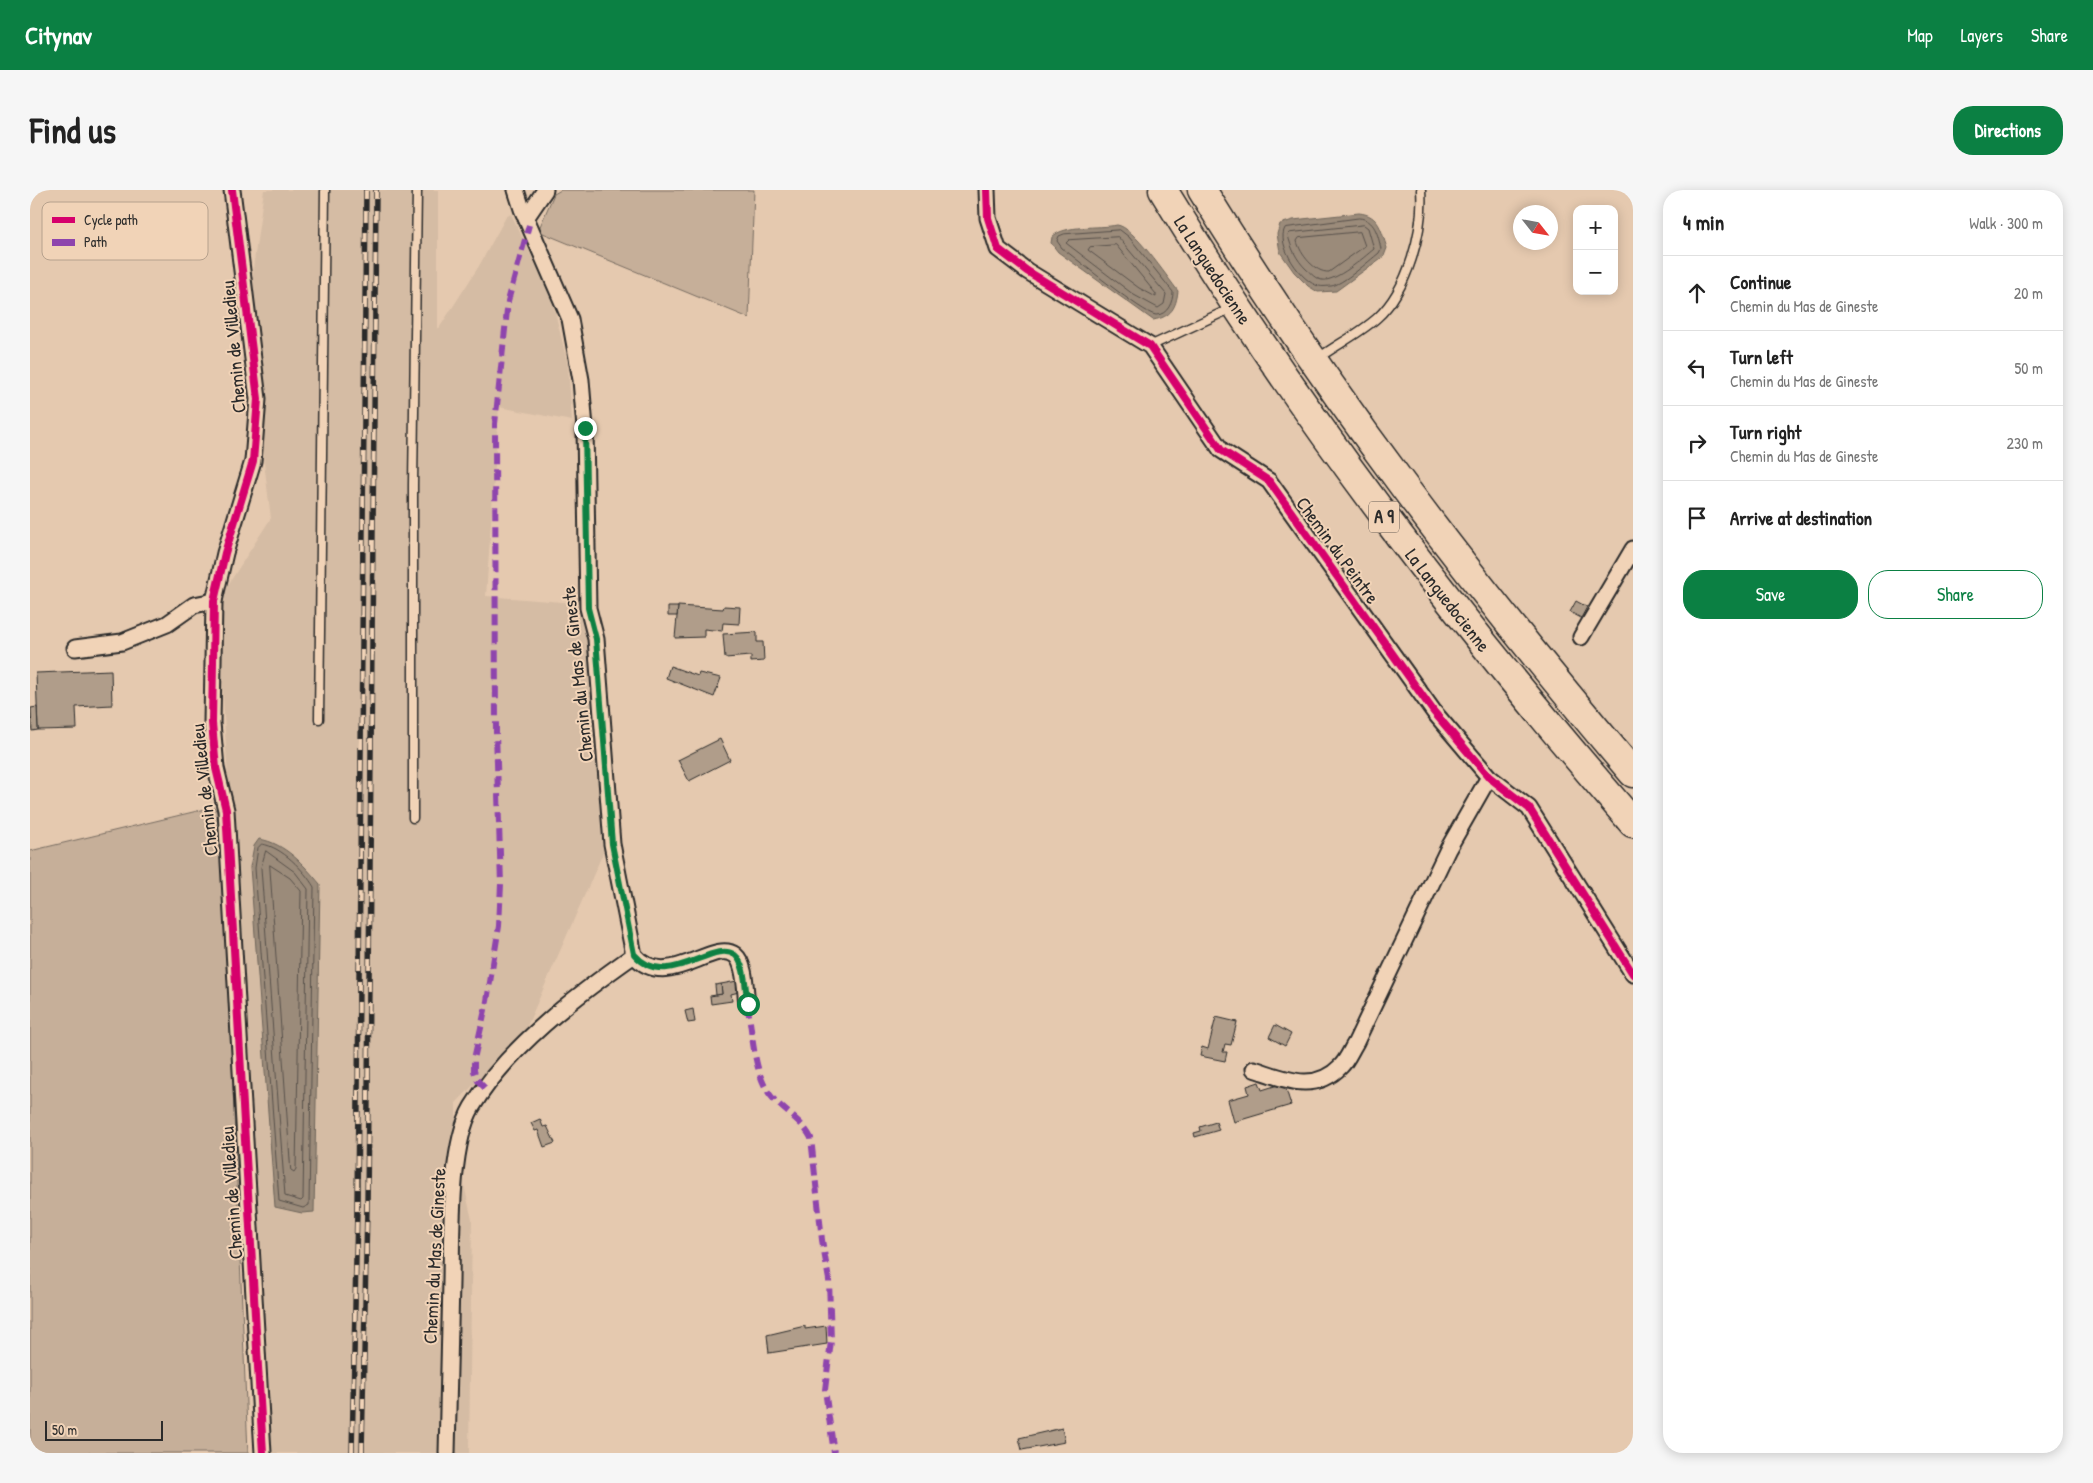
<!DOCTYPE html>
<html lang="en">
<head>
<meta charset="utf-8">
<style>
	:root { --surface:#fff; --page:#f6f6f6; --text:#222; --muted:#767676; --line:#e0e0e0; --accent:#0b8043 }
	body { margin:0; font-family:"Patrick Hand",sans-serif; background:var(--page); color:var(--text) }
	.controls { position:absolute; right:15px; top:15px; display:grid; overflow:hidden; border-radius:10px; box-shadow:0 2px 12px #0003 }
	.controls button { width:45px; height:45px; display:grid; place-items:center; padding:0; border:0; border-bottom:1px solid var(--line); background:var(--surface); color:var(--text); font:25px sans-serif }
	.compass { position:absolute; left:1483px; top:15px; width:45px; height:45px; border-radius:50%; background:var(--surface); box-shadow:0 2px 12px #0003; rotate:121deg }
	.scale { position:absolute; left:15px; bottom:12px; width:118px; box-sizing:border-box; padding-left:5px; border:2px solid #2b2b2b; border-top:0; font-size:14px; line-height:18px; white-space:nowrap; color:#2b2b2b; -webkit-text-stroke:4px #f1d3b7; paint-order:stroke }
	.stop { position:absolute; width:15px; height:15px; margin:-11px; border:4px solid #0b8043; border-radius:50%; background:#fff }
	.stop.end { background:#0b8043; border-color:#fff; box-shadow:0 1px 5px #0008 }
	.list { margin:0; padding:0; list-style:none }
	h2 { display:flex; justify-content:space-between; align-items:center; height:65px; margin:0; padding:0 20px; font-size:21px }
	h2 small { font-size:16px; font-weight:400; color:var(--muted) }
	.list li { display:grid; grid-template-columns:32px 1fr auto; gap:15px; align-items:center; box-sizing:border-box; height:75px; padding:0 20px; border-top:1px solid var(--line) }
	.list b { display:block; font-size:19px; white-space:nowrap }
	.list p { margin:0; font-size:16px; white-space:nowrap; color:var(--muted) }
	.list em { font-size:16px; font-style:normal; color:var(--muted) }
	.actions { display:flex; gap:10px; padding:15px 20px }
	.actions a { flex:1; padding:11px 0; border:1px solid var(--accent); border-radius:20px; text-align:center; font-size:18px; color:var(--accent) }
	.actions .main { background:var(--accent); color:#fff }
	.icon { flex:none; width:28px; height:28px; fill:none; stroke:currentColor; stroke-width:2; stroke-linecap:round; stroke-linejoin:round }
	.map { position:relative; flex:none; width:1603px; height:1263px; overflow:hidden; border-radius:20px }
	header { display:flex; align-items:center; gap:30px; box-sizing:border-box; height:70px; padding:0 25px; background:var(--accent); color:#fff }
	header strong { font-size:24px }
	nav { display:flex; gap:28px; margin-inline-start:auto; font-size:18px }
	.intro { display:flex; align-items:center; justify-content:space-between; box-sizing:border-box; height:120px; padding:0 30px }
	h1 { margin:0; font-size:35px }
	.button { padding:12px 22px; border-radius:20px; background:var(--accent); color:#fff; font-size:18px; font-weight:700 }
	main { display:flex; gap:30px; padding:0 30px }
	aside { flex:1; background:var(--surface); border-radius:20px; box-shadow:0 2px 12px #0003 }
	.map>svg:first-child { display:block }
	.built { fill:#d5bca4 }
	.green { fill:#c6af99; stroke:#786d62 }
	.water { fill:#9b8b7a; stroke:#6e655a }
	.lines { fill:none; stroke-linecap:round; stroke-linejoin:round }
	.shore { stroke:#58514b; stroke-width:1 }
	.building { fill:#b09d8a; stroke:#2b2b2b }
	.service-casing { stroke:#2b2b2b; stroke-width:11 }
	.minor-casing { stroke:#2b2b2b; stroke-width:19 }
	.motorway-casing { stroke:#2b2b2b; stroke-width:31 }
	.service { stroke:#f1d3b7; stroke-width:8 }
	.minor { stroke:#f1d3b7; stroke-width:15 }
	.motorway { stroke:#f1d3b7; stroke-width:28 }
	.rail-casing { stroke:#2b2b2b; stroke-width:5.5 }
	.rail { stroke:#f1d3b7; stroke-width:4; stroke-dasharray:11; stroke-linecap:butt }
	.quiet { stroke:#8e44ad; stroke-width:6; stroke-dasharray:12 6; stroke-linecap:butt }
	.cycleway-casing { stroke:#f1d3b7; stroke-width:11 }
	.cycleway { stroke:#d6006c; stroke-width:8 }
	.route { stroke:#0b8043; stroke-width:6 }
	.labels { text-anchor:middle; stroke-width:4; stroke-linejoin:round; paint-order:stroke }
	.shield { fill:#f1d3b7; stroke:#665d55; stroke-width:1 }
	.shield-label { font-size:18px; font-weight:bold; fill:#2b2b2b }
	.street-label { font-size:19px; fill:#2b2b2b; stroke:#f1d3b7 }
	.key { fill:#f1d3b7; stroke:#b6a18d; stroke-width:1 }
	.key-label { font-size:14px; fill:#2b2b2b }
</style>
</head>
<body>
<header>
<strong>Citynav</strong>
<nav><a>Map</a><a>Layers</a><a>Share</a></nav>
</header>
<div class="intro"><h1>Find us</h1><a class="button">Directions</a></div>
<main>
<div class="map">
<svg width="1603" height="1263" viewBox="0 0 1603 1263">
	<rect width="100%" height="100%" fill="#e5c9af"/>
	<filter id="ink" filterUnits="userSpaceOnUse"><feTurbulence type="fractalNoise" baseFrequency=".02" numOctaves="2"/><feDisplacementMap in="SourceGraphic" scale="10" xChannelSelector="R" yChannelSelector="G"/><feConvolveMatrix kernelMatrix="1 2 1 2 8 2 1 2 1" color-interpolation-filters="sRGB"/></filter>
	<g filter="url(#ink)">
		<!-- built -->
		<path class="built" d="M234,0H408V140L449,76L476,27L481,24L521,106L538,175L542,231L469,217L456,406L557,414L580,647L494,843L426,913V960L442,1030L439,1263H240L187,412L241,328L216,129Z"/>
		<!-- green -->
		<g class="green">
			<path d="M531,0H724L719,128L508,41L524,4Z"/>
			<path d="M184,617L192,630L218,1263H0V661Z"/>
		</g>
		<!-- water -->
		<g class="water">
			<path d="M1329,23C1350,25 1351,41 1357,58L1354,66L1306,101L1288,102L1278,96L1264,82L1250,62L1247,44L1250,34L1263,30Z"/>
			<path d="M1087,35C1103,36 1137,87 1148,101C1146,118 1141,127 1123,130L1028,62L1021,53L1022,47C1035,34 1068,39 1087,35Z"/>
			<path d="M229,649C255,653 274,675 290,694L284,1022L272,1023L245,1017L220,677L224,656Z"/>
		</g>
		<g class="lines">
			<!-- shore -->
			<g class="shore">
				<path d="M1329,28C1345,29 1348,45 1351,59L1349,63C1339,71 1312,95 1301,96C1298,96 1292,97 1289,96C1272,93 1245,54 1255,38Z"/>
				<path d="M1334,35L1338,38L1344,59C1333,68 1306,92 1292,90C1285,89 1281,83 1276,79C1266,69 1261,58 1258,45L1260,43Z"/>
				<path d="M1090,40L1099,47L1143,102C1143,111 1138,125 1126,125C1113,124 1047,69 1032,58L1027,51L1029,46L1034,44Z"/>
				<path d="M1330,42L1335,56L1299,82C1285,83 1270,64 1267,51L1269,48Z"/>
				<path d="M1088,47L1136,104L1134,114L1128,118L1104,105L1036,53L1039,50Z"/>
				<path d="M1086,55L1126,104V107L1109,98L1058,60L1060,57Z"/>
				<path d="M232,654C252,657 274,680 284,697L279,1015L273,1018L249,1011L225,678L228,658Z"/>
				<path d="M236,661L265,682L278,699L273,1009L271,1011L255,1006L231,678Z"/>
				<path d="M240,675L260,688L271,701L266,979L264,982L261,980Z"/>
			</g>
		</g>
		<!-- building -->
		<g class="building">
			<path d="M1546,411L1557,417L1551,428L1540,422Z"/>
			<path d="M648,416L693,419L694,416L710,417L709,434L693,433L692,441L674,439V447L645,448Z"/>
			<path d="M638,417H648L647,426H638Z"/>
			<path d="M727,442V452H733L734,471L721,472V466L695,468L693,444Z"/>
			<path d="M640,476L668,486L669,483L691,488L684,507L636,488Z"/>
			<path d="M81,480L82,515L46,517L47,539L8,540L6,483Z"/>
			<path d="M7,517L8,540L2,541L1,518Z"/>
			<path d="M690,549L700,570L659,591L648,570Z"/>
			<path d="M707,791L709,802L701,804L702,811L681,814L680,806L692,804L691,794Z"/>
			<path d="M691,794L692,804L686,805L685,795Z"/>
			<path d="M663,819L665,832L658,833L655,821Z"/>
			<path d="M1186,827L1207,832L1201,855L1195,854L1193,862H1197L1195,871L1170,866L1172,857L1178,859Z"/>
			<path d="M1245,835L1261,844L1255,856L1239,847Z"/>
			<path d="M1229,892L1232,900L1254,893L1261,915L1204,932L1198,910L1219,904L1217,896Z"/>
			<path d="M510,929L513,937L517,936L525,953L514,957L508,940L505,941L501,933Z"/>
			<path d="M1186,932L1189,940L1165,947L1164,943L1171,941L1170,937Z"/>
			<path d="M775,1136V1139L796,1136L797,1154L739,1163L737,1145Z"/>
			<path d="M1032,1238L1035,1252L992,1260L989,1248Z"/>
		</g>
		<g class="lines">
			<defs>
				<g id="service">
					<path d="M1120,156L1202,118"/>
					<path d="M1287,169C1306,155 1329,144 1347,128C1378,100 1394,40 1391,0"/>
					<path d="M289,529L295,0"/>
					<path d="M383,628V295L387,0"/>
				</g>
				<g id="minor">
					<path d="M202,0L228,209L223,271L195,363L184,411L182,533L186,578L196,620L233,1263"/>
					<path d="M486,0L492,19L540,129L551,190L555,238L558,418L566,449L582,654L604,765C637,803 683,748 705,765C716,774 715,801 717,814"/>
					<path d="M957,0L958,28L968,59L997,81L1120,156L1191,260L1239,291L1404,522L1459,587L1499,618L1603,784"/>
					<path d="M496,28L515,0"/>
					<path d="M1551,447L1603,359"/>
					<path d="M45,458L92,452L137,434L164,415L184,411"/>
					<path d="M1224,879C1255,889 1284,904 1311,876C1317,870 1321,860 1326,852L1418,659L1459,587"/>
					<path d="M417,1263C418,1206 420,1149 421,1092C422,1047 419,956 442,917C478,857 547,805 604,765"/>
				</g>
				<g id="motorway">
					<path d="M1133,0C1270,226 1431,434 1603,633"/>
					<path d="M1172,0C1299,207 1446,398 1603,583"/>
				</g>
			</defs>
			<!-- service casing -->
			<use href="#service" class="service-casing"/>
			<!-- minor casing -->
			<use href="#minor" class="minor-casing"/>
			<!-- motorway casing -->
			<use href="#motorway" class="motorway-casing"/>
			<!-- service -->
			<use href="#service" class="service"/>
			<!-- minor -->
			<use href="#minor" class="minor"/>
			<!-- motorway -->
			<use href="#motorway" class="motorway"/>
			<defs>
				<g id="rail">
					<path d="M322,1263L327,1019L336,0"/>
					<path d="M332,1263L337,1018L346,0"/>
				</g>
			</defs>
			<!-- rail casing -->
			<use href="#rail" class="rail-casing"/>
			<!-- rail -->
			<use href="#rail" class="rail"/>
			<!-- quiet -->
			<g class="quiet">
				<path d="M717,814C723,843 723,883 741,906C754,922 772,930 781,948L792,1050L799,1090L801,1151L795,1200L804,1263"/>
				<path d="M455,898L448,891L444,881V869L457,811L469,736L471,694L466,543L465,234L478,111L499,35"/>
			</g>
			<defs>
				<g id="cycleway">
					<path d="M202,0L228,209L223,271L195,363L184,411L182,533L186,578L196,620L233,1263"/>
					<path d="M957,0L958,28L968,59L997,81L1120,156L1191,260L1239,291L1404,522L1459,587L1499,618L1603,784"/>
				</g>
			</defs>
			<!-- cycleway casing -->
			<use href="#cycleway" class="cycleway-casing"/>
			<!-- cycleway -->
			<use href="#cycleway" class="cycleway"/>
		</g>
	</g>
	<g class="lines" filter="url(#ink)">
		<!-- route -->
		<path class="route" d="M555,238L558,418L566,449L582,654L604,764C637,803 683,748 705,765C716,774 715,801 718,814"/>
	</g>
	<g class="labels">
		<!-- shield labels -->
		<rect class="shield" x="1339" y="311.5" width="30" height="31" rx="4"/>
		<g class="shield-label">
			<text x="1354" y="333">A 9</text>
		</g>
		<!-- street labels -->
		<g class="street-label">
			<text transform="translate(1183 80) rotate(57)" y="7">La Languedocienne</text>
			<text transform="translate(203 157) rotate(-95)" y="7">Chemin de Villedieu</text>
			<text transform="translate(1308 360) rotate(54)" y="7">Chemin du Peintre</text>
			<text transform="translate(1418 410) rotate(52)" y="7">La Languedocienne</text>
			<text transform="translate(547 484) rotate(-96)" y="7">Chemin du Mas de Gineste</text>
			<text transform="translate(174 600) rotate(-96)" y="7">Chemin de Villedieu</text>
			<text transform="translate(201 1003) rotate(-94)" y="7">Chemin de Villedieu</text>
			<text transform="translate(404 1066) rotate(-87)" y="7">Chemin du Mas de Gineste</text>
		</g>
	</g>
	<!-- legend -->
	<rect x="12" y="12" width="166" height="58" rx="8" class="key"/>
	<rect x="22" y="27" width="23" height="6" fill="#d6006c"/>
	<rect x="22" y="49" width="23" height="7" fill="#8e44ad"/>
	<g class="key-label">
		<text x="54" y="35">Cycle path</text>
		<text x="54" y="57">Path</text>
	</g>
</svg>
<div class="controls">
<button>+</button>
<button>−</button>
</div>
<svg class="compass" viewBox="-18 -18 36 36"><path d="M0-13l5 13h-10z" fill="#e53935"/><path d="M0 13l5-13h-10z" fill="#767676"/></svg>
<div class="scale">50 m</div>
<div class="stop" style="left:718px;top:814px"></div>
<div class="stop end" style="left:555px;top:238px"></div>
</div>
<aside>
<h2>4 min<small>Walk · 300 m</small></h2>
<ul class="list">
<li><svg class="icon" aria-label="ahead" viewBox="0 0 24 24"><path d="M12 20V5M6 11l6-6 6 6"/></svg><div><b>Continue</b><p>Chemin du Mas de Gineste</p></div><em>20 m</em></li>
<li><svg class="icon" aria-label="left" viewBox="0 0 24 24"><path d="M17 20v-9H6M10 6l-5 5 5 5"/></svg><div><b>Turn left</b><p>Chemin du Mas de Gineste</p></div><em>50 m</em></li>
<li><svg class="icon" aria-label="right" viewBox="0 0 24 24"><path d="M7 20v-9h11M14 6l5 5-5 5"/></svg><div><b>Turn right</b><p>Chemin du Mas de Gineste</p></div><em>230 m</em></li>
<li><svg class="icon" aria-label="arrive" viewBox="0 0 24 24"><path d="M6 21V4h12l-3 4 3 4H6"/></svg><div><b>Arrive at destination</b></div></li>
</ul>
<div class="actions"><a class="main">Save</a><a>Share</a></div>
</aside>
</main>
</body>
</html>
